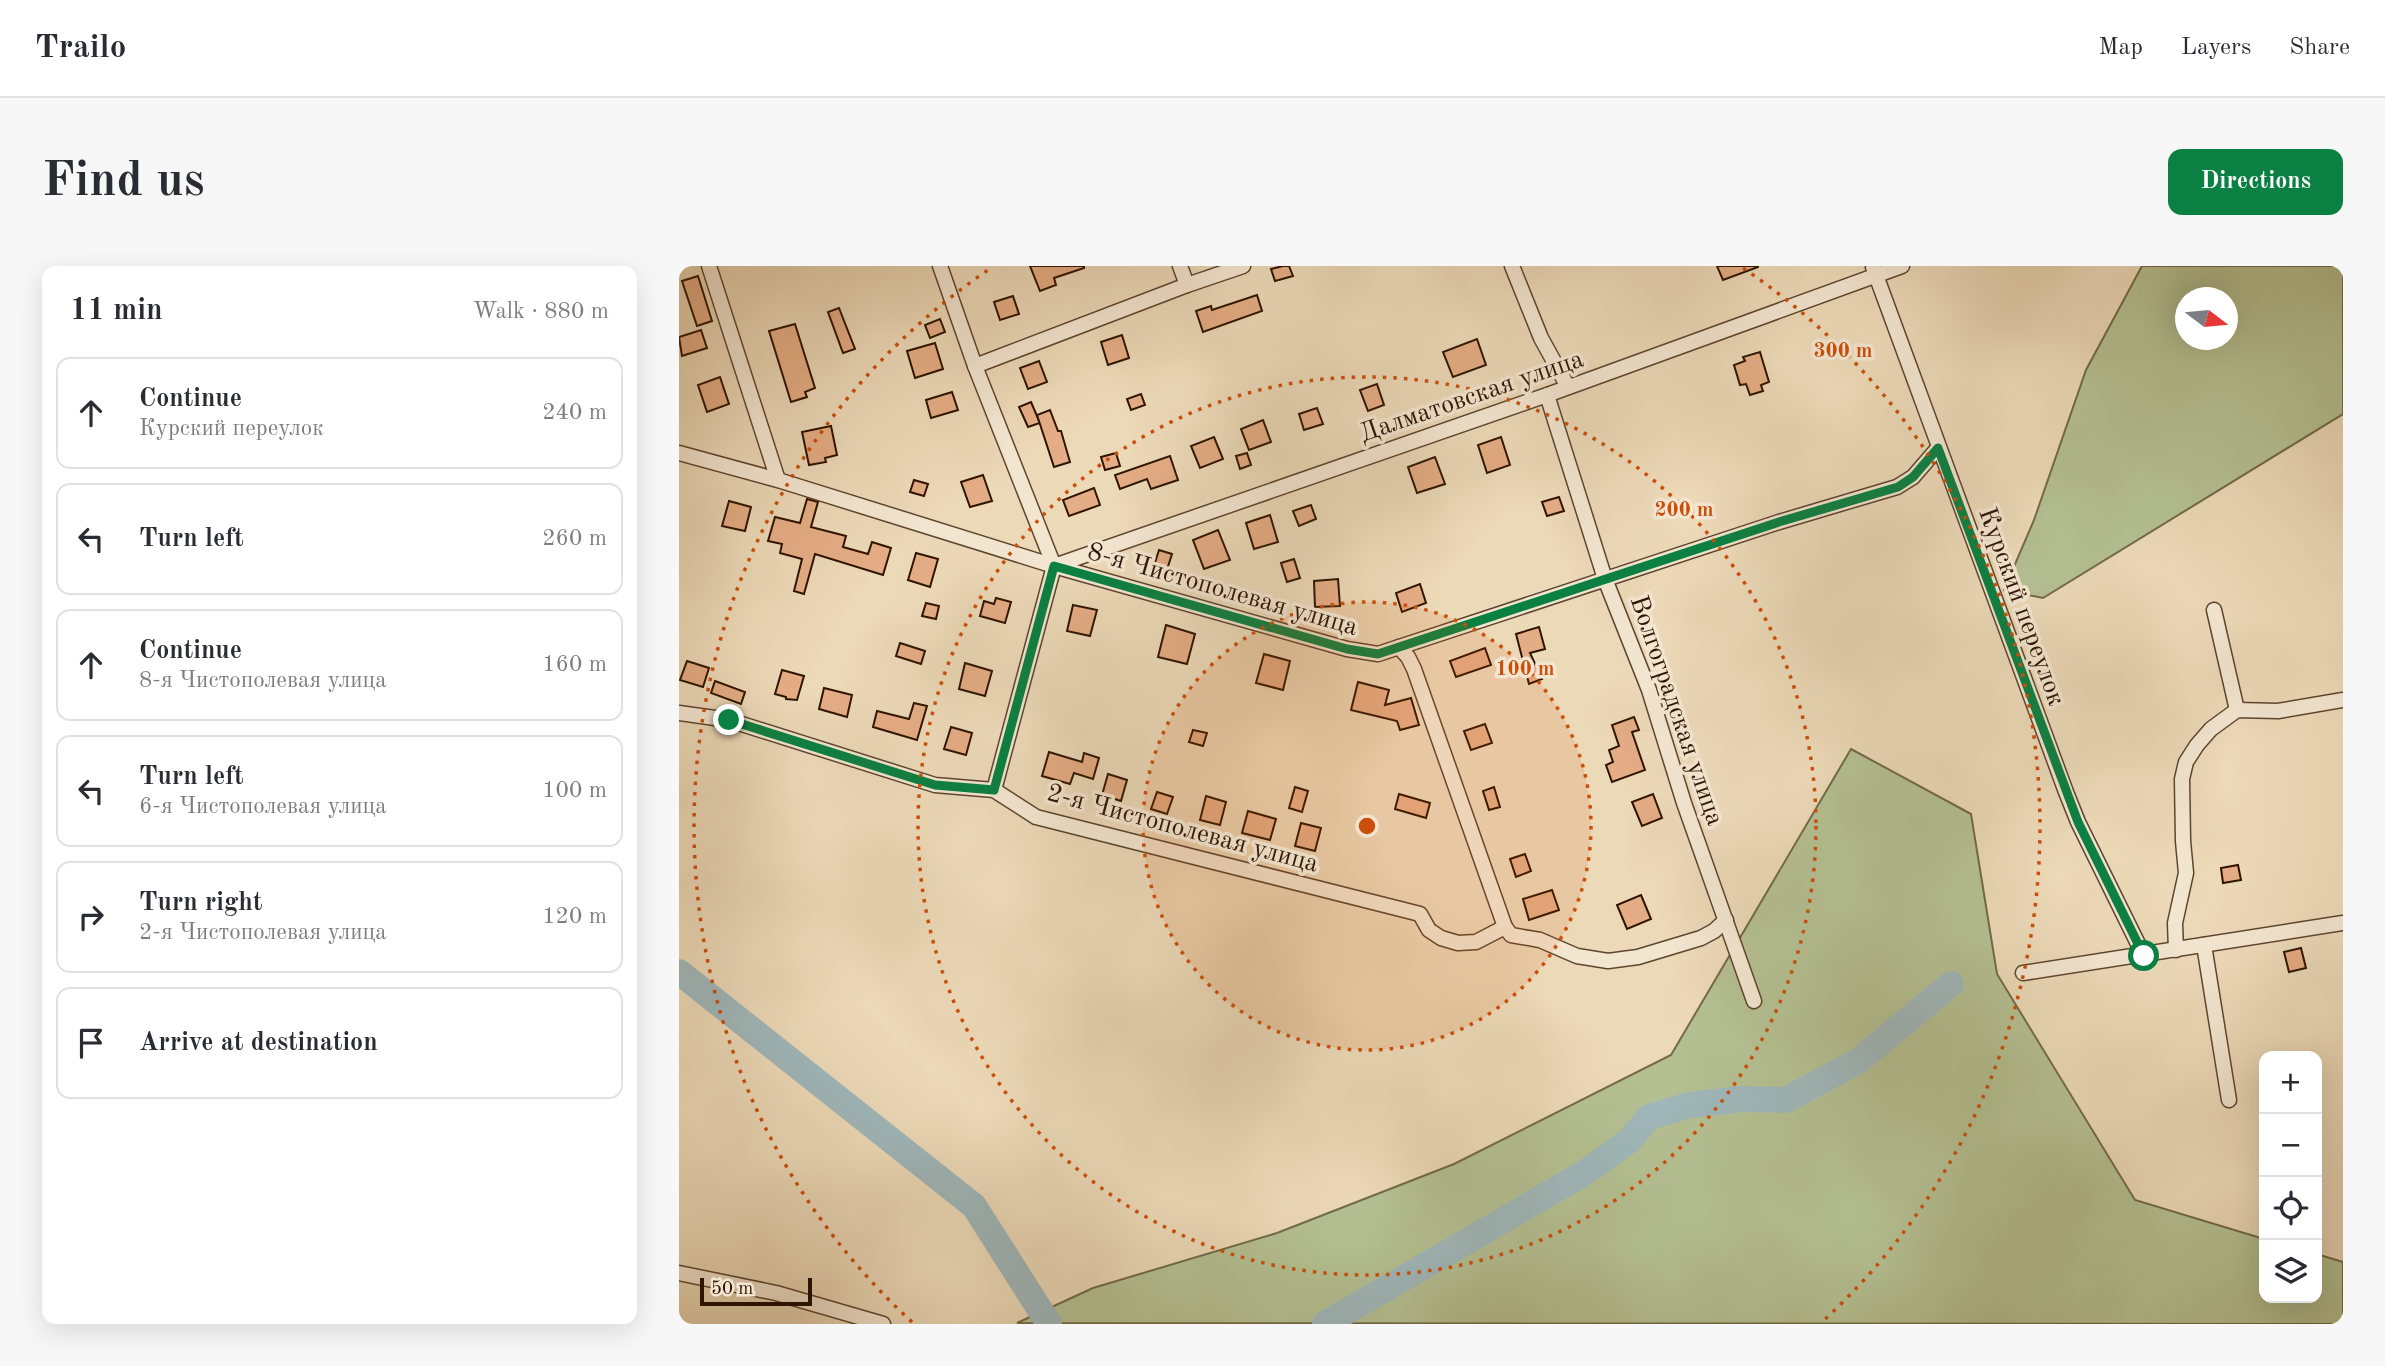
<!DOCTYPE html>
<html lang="en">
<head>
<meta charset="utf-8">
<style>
	:root { --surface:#fff; --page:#f7f7f7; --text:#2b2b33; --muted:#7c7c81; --line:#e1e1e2; --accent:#0b8043 }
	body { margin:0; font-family:"Old Standard TT",serif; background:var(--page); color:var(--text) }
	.controls { position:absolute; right:21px; bottom:21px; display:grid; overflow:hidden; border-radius:14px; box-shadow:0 7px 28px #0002 }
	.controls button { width:63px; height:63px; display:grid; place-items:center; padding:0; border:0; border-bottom:2px solid var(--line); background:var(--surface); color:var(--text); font:35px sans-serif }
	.compass { position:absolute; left:1496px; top:21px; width:63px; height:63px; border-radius:50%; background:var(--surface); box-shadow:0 7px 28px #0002; rotate:106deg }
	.scale { position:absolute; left:21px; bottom:18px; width:112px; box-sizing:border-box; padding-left:7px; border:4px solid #2f1400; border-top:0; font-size:19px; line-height:24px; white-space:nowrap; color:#2f1400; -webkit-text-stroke:5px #f3e6d1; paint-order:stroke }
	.stop { position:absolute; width:21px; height:21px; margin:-16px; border:5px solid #0b8043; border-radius:50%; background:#fff }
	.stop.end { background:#0b8043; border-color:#fff; box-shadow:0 2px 7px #0008 }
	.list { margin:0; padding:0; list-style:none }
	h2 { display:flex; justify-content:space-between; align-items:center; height:91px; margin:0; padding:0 28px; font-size:30px }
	h2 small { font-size:23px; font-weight:400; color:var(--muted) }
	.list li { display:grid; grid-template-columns:46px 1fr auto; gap:21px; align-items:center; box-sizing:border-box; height:112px; margin:0 14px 14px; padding:0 14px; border:2px solid var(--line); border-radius:14px }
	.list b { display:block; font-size:26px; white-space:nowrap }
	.list p { margin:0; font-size:23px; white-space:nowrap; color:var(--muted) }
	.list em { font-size:23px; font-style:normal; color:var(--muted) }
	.icon { flex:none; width:38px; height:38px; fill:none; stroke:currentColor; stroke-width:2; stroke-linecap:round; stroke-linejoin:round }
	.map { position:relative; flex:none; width:1664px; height:1058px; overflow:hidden; border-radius:14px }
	header { display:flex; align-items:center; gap:42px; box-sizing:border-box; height:98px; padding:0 35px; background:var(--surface); border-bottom:2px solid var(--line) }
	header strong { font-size:33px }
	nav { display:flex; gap:38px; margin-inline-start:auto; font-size:24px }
	.intro { display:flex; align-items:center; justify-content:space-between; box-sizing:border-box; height:168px; padding:0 42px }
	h1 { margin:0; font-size:49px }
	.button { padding:18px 32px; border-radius:14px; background:var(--accent); color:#fff; font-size:24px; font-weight:700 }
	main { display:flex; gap:42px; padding:0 42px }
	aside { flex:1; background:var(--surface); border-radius:14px; box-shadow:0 7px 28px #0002 }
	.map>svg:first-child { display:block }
	.green { fill:#b4c092; stroke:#726a49; stroke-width:2; fill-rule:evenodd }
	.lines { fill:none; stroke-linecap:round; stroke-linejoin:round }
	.river { stroke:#9fb7ba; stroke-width:26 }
	.building { fill:#e5ad85; stroke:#2f1400; stroke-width:2 }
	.minor-casing { stroke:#5e452e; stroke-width:17 }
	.minor { stroke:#f3e6d1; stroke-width:14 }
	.route { stroke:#0b8043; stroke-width:9 }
	.ring { fill:none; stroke:#cc4f0a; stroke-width:3.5; stroke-dasharray:3.5 7 }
	.labels { text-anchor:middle; stroke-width:7; stroke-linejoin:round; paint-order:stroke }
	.street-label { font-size:26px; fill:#2f1400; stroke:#f3e6d1 }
	.centre { fill:#cc4f0a; stroke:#f3e6d1; stroke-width:3.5 }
	.ring-label { font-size:21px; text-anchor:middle; font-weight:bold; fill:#cc4f0a; stroke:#f3e6d1; stroke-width:7; stroke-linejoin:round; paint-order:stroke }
</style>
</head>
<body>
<header>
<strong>Trailo</strong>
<nav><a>Map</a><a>Layers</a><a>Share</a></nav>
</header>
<div class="intro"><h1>Find us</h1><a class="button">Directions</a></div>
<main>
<aside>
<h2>11 min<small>Walk · 880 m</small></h2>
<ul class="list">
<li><svg class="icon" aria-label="ahead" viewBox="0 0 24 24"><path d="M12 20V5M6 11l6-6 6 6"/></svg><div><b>Continue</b><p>Курский переулок</p></div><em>240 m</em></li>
<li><svg class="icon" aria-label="left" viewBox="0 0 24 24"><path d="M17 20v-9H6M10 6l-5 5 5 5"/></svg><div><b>Turn left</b></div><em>260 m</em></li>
<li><svg class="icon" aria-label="ahead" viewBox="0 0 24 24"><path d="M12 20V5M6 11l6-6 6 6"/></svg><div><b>Continue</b><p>8-я Чистополевая улица</p></div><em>160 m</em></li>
<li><svg class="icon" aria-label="left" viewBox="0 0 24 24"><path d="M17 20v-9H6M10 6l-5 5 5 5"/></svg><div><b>Turn left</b><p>6-я Чистополевая улица</p></div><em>100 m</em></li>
<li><svg class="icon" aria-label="right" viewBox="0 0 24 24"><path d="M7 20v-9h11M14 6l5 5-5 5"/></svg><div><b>Turn right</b><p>2-я Чистополевая улица</p></div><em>120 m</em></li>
<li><svg class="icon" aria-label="arrive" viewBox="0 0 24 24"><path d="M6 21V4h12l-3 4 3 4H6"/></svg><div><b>Arrive at destination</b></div></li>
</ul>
</aside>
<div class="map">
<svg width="1664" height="1058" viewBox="0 0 1664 1058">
	<rect width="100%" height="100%" fill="#ecd9b8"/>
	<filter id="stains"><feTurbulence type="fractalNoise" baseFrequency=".00286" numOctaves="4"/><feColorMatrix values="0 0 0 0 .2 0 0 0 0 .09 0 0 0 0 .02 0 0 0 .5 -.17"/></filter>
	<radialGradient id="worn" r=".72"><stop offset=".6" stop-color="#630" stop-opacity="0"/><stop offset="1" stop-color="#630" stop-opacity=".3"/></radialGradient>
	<!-- green -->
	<g class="green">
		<path d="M1463,0H1664V148L1364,332L1325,324L1355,254L1407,104ZM1506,32H1548V74H1506Z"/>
		<path d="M1172,483L1292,548L1318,708L1456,934L1585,973V1032H1638V988L1664,996V1058L338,1057L414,1022L598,967L775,898L992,789Z"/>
	</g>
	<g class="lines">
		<!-- river -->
		<g class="river">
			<path d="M0,706L295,940L370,1058"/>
			<path d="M646,1058L907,906L951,874L970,851L1011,839L1062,833L1107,834L1179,795L1272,718"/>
		</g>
	</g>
	<!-- building -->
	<g class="building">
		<path d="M351,0H405V2L375,12L377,19L361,25Z"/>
		<path d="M604,0H610L614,10L596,15L592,3Z"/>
		<path d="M1038,0H1079V1L1044,14Z"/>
		<path d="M19,10L33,55L18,60L3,15Z"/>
		<path d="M578,29L583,45L524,66L517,45L532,40L533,44Z"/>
		<path d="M334,30L340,48L321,54L315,36Z"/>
		<path d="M160,42L176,83L164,87L149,46Z"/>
		<path d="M261,53L266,66L251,72L246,59Z"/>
		<path d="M116,58L136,122L126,126L128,131L112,136L90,65Z"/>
		<path d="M22,64L28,82L3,90L0,71Z"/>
		<path d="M443,69L450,92L429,99L422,76Z"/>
		<path d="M798,73L807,99L774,111L764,86Z"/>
		<path d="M256,77L264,103L236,112L228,85Z"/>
		<path d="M1081,86L1090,116L1082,119L1084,125L1071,129L1067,118L1061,119L1055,99L1066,95L1064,91Z"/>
		<path d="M360,95L368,116L349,123L341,102Z"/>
		<path d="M41,111L50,138L28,146L19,119Z"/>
		<path d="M698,118L705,139L689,145L681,124Z"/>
		<path d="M273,126L279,144L252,152L247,134Z"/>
		<path d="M462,128L466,139L452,144L448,133Z"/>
		<path d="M352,136L361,157L349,161L340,141Z"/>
		<path d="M638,142L644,158L625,164L620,148Z"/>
		<path d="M371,144L379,165H382L391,196L375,201L358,149Z"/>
		<path d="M584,154L592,176L570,184L562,163Z"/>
		<path d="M152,160L158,189L146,192L147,196L130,199L123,166Z"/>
		<path d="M535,171L544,193L521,202L512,180Z"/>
		<path d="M822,171L831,199L808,207L799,179Z"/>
		<path d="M437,187L441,200L426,204L422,191Z"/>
		<path d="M568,187L572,199L561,203L557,190Z"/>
		<path d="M491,190L499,214L472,223L468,213L441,223L436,209Z"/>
		<path d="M756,191L766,218L738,227L729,201Z"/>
		<path d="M304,209L313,235L291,241L282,216Z"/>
		<path d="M235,214L249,218L245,230L231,226Z"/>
		<path d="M415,222L421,239L390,250L384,234Z"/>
		<path d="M880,231L885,245L868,250L863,236Z"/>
		<path d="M128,233L139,236L132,261L167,270L164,281L189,288L193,276L212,282L204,309L136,288L125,328L115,325L123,293L101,287L103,278L89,275L96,251L121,257Z"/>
		<path d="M50,235L72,241L66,265L43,260Z"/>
		<path d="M632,239L637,253L620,260L614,245Z"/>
		<path d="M591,249L599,276L575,283L567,257Z"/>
		<path d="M539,264L551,294L525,303L514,274Z"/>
		<path d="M480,284L493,288L486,310L473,306Z"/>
		<path d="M237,287L259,293L251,321L229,314Z"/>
		<path d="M615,293L621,312L608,316L602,297Z"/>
		<path d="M659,313L661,340L636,341L635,315Z"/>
		<path d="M741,318L747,337L723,346L717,327Z"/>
		<path d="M317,332L332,336L326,357L301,350L305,335L315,338Z"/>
		<path d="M247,337L260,340L257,353L243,350Z"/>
		<path d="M394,339L418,344L411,370L388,365Z"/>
		<path d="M487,359L516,368L508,398L479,391Z"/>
		<path d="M860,361L866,383L851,387L863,413L850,418L837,368Z"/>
		<path d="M221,377L246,385L242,398L217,390Z"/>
		<path d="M806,382L812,399L777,411L771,395Z"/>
		<path d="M585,388L611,395L604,424L577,417Z"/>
		<path d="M8,395L30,402L24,421L1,414Z"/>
		<path d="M286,397L313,405L306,430L280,423Z"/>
		<path d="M103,404L125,410L118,434L107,433V431L96,428Z"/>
		<path d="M36,415L66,426L62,438L32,427Z"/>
		<path d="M679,416L710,424L706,439L732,432L740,459L721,464L718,455L672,444Z"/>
		<path d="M145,422L173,429L168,451L140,443Z"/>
		<path d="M235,437L248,440L238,474L194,461L198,445L230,453Z"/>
		<path d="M955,451L960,464L953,466L966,504L933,516L927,499L934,496L930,484L940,480L933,459Z"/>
		<path d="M806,458L813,477L792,484L785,465Z"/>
		<path d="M272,461L293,467L287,489L265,483Z"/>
		<path d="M514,464L528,467L524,480L510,476Z"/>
		<path d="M370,486L403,496L405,487L420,492L414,513L395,507L391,518L363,510Z"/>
		<path d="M429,508L448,514L442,535L423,529Z"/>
		<path d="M616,521L629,525L623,546L610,542Z"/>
		<path d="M815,521L821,541L810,544L804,525Z"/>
		<path d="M478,526L494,531L488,548L472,543Z"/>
		<path d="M720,528L751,537L747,552L716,543Z"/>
		<path d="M974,528L983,552L963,560L953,536Z"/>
		<path d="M527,530L547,536L541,559L521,554Z"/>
		<path d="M569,545L597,553L591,574L563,567Z"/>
		<path d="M622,557L642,562L636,585L616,580Z"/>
		<path d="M846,588L852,605L837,611L831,593Z"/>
		<path d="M1559,599L1562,614L1544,617L1542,602Z"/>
		<path d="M873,624L880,644L850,654L844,633Z"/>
		<path d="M962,629L972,653L948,663L938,639Z"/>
		<path d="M1622,682L1627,702L1610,706L1605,686Z"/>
	</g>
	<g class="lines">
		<defs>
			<g id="minor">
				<path d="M30,0L99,214"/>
				<path d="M261,0L296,100L375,300L315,524"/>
				<path d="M501,0L508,19"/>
				<path d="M833,0L862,72L889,121"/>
				<path d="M1194,1L1387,526L1399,556L1465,690"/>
				<path d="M296,100L508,19L564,0"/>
				<path d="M868,129L926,313L970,424L1005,537L1075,735"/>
				<path d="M0,187L99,214L375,300L668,383L699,388L1100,256L1218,221L1234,211L1259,182"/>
				<path d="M375,300L868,129L1223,0"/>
				<path d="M1535,344L1558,444"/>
				<path d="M720,381L729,391L735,403L826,661L832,669L861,674L898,690L929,695L959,691L1022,672L1035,665L1047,654"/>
				<path d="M0,447L50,454L256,519L315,524L357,551L741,648L750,664L762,672L779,677L797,676L826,661"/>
				<path d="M1525,679L1550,834"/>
				<path d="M1497,684L1496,657L1507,607L1504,575L1503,513L1507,496L1518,479L1532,463L1558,444L1599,445L1664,434"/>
				<path d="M1344,707L1664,657"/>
				<path d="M0,1007L97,1027L204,1058"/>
			</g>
		</defs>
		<!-- minor casing -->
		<use href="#minor" class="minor-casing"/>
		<!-- minor -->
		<use href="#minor" class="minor"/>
	</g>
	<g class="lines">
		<!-- route -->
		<path class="route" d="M50,454L256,519L315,524L375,300L668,383L699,388L1100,256L1219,221L1234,211L1259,182L1399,556L1465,690"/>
	</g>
	<!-- distance rings -->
	<circle cx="688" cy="560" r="224" fill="#cc4f0a" fill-opacity=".12"/>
	<g class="ring">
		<circle cx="688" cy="560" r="224"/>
		<circle cx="688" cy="560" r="449"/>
		<path d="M233 1056A673 673 0 0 1 312 2M1064 2A673 673 0 0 1 1143 1056"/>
	</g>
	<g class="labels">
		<!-- street labels -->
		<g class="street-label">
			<text transform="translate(792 129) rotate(-19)" y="9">Далматовская улица</text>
			<text transform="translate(544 322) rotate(16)" y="9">8-я Чистополевая улица</text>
			<text transform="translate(1344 340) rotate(70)" y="9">Курский переулок</text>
			<text transform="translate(999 444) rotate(71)" y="9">Волгоградская улица</text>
			<text transform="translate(504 561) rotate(15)" y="9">2-я Чистополевая улица</text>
		</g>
	</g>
	<circle cx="688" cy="560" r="10" class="centre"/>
	<g class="ring-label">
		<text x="1164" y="91">300 m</text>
		<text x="1005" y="250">200 m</text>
		<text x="846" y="409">100 m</text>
	</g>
	<rect width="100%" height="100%" filter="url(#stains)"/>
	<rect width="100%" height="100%" fill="url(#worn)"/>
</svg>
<div class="controls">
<button>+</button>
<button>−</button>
<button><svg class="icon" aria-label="locate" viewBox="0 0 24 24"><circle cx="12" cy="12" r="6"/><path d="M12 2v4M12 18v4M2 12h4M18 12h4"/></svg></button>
<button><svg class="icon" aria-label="layers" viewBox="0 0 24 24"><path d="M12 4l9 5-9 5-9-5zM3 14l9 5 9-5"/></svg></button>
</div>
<svg class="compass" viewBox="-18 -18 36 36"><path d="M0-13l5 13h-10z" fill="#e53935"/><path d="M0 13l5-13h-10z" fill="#7c7c81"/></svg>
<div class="scale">50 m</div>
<div class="stop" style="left:1465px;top:690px"></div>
<div class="stop end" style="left:50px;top:454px"></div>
</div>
</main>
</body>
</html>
